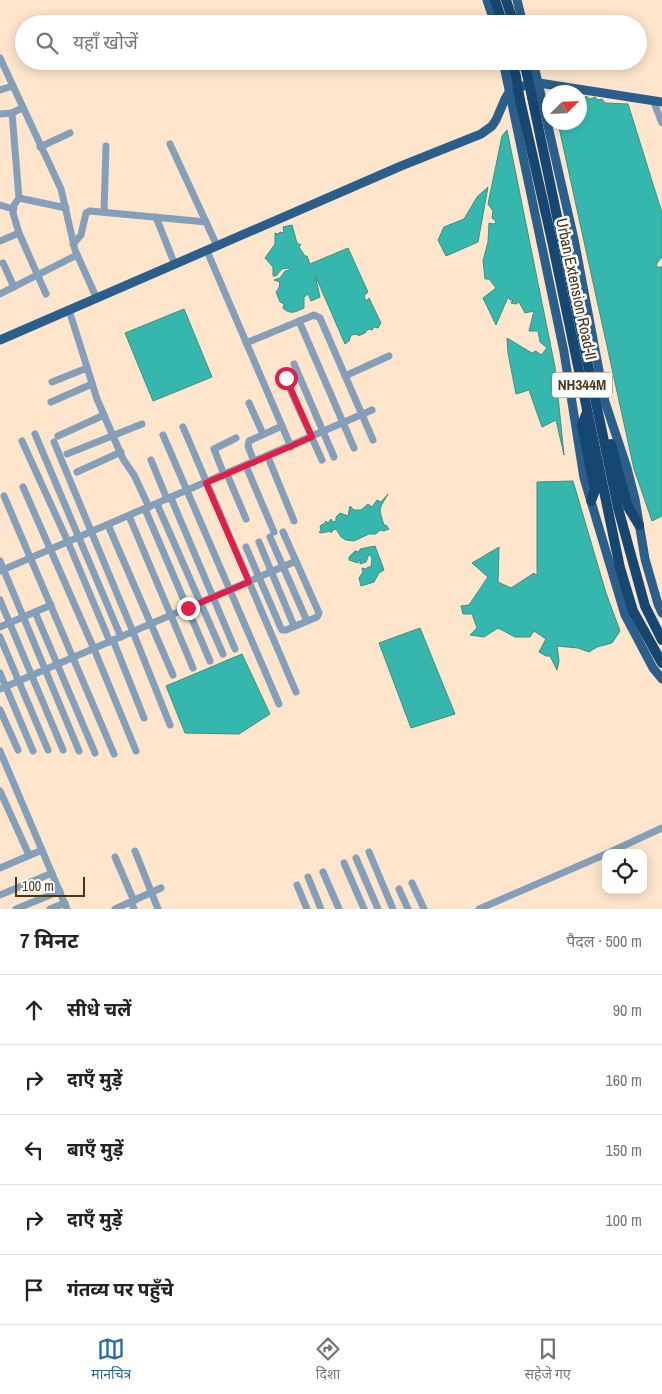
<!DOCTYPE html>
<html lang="hi">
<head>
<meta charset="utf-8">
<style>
	:root { --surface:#fff; --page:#f6f6f6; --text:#222; --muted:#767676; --line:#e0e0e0; --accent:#29699f }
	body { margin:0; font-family:"Archivo Narrow","Noto Sans Devanagari",sans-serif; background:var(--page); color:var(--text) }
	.controls { position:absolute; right:15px; bottom:15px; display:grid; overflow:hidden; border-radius:10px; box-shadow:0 2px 12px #0003 }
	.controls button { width:45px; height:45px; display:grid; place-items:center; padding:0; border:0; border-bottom:1px solid var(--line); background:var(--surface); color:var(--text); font:25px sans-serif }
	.compass { position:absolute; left:542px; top:85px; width:45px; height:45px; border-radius:50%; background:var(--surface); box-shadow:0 2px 12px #0003; rotate:66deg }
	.scale { position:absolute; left:15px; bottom:12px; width:70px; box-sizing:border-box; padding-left:5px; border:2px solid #4c3418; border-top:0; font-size:14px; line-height:18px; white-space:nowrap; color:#4c3418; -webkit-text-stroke:4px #fff; paint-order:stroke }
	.stop { position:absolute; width:15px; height:15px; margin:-11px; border:4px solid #e11d48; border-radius:50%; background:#fff }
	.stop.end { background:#e11d48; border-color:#fff; box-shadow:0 1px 5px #0008 }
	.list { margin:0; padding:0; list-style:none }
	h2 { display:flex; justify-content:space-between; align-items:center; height:65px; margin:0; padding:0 20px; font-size:21px }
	h2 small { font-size:16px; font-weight:400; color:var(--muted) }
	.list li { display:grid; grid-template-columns:32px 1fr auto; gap:15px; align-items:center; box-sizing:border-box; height:70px; padding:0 20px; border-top:1px solid var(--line) }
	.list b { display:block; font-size:19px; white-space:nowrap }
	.list em { font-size:16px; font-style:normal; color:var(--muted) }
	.icon { flex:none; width:28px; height:28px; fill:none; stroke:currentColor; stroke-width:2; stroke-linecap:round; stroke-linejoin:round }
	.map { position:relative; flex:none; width:662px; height:909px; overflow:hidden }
	.search { position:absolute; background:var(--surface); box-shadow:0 2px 12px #0003; left:15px; right:15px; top:15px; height:55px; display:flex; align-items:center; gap:12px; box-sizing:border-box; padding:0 18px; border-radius:28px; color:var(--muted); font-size:19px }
	.sheet { height:415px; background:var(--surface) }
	nav { display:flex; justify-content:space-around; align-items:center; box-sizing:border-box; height:70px; border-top:1px solid var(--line); background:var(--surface); font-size:14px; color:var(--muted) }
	nav a { display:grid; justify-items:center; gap:2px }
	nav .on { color:var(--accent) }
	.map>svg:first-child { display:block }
	.water { fill:#36b7ad; stroke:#3d9080 }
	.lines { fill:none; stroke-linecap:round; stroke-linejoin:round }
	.minor { stroke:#839fb9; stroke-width:7 }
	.major { stroke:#2a5f8c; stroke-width:9 }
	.highway { stroke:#154771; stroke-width:10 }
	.highway-bridge { stroke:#154771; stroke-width:10 }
	.route { stroke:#e11d48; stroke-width:6 }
	.labels { text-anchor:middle; stroke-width:5; stroke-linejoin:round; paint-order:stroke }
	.shield { fill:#fff; stroke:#82715d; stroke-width:1 }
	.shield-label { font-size:15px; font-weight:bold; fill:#4c3418 }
	.street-label { font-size:16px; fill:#4c3418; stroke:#fff }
</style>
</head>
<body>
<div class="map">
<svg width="662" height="909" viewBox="0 0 662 909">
	<rect width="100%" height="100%" fill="#fee5cc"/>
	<!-- water -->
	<g class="water">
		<path d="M580,96L584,98L586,96L590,99L595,97L598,100L602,99L605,103L628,104L662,213V257L657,263L656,267H662V516L652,521L634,469L558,123L580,122Z"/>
		<path d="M507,130L555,367L564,455L556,420L542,427L529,390L516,394L508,353L507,338L532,353L536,351L541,355L547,348L540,342L538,331H529L534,311L525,313L519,302L516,304L511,303L513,300H510L508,297L496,325L483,298L496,288L489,279H485L483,261L488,242L489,223L493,224L496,223L495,220L492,218L493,211L488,204L502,136Z"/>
		<path d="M488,187L478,242L446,256L438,240L444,227L464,219L477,197Z"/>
		<path d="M292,225L297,243L301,245L299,247L305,256H307L310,264L348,248L368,292L364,296L366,301L369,298L381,323L378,328L374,327L372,330L368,329L365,333L358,336L359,334L351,335L349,341L345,344L315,275L320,297L311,301L308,294L304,297V308C296,312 290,315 283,308L284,304L280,302L276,292L279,288L280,282L274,280L280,278L285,271L290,270L289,268L282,269L276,276H273V267L265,258L275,244V233L278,234L280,232L284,233L283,227Z"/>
		<path d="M184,309L212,377L153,401L125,333Z"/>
		<path d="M573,481L606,593L620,631L612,643L597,647L589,652L578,648L557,646L559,661L557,670L550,656H546L539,652L546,639L534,631L530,637H515L498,628L484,637L470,635L477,628L472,614H463L461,606L469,605L488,577L472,563L499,547L498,582L511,588L534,573L537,576V482Z"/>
		<path d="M388,494C379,510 378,506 384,525H386L389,529L384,531L380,530L376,534H369L354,541L346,540L341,537L336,529L333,530L331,533V531L321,533L319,532L321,530L320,526L325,523L326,521L328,523L331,519L333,522L336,521V517L340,513L348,516L350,506L354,510H361L368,504L372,507L377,500L381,502Z"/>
		<path d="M375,546L384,570L379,573L374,582L361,586L359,578L363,572L362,568L366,569L368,567H371L372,558L369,554L366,562L360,564V560L358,561V563L349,560V557L355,551L359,552L360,549Z"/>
		<path d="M420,628L455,714L411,728L379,643Z"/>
		<path d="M242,654L270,714L239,734L185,733L166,686Z"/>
	</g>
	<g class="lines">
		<!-- minor -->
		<g class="minor">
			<path d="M0,58L61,189L75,250L97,299"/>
			<path d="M0,90L13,86"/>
			<path d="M653,100L662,123"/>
			<path d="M0,114L12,113"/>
			<path d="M170,144L206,222"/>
			<path d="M40,147L70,133"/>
			<path d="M19,198L12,113L22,108"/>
			<path d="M0,205L13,209"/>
			<path d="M104,212L106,146"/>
			<path d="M156,217L175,265"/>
			<path d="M0,241L19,233"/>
			<path d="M73,244L81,235L86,213L90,211L206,222L217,246"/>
			<path d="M207,251L291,447"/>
			<path d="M3,263L14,287"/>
			<path d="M0,294L77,255"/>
			<path d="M46,294L19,233L13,213L14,205L19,198L66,208"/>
			<path d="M69,310L97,399L123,459L134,475L149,507"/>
			<path d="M299,321L354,448"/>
			<path d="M246,343L314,315L320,318L373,440"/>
			<path d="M294,364L334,457"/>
			<path d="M345,376L389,356"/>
			<path d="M285,378L322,460"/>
			<path d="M52,382L87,368"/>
			<path d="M51,402L92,384"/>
			<path d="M249,403L263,434"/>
			<path d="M183,427L296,692"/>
			<path d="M35,434L121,637"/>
			<path d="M163,435L279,704"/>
			<path d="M58,436L104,415"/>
			<path d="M22,441L68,542L110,642"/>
			<path d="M54,442L133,632L170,725"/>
			<path d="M67,454L142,424"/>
			<path d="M268,457L294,521"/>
			<path d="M151,460L167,499"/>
			<path d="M254,462L248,446L249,441L282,426"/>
			<path d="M246,466L274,532"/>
			<path d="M77,472L121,452"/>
			<path d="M227,474L246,519"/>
			<path d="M224,475L214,449L236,438"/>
			<path d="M23,487L94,649L136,751"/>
			<path d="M4,496L114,754"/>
			<path d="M171,498L235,649"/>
			<path d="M157,504L223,654"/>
			<path d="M145,509L210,661"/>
			<path d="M129,516L193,668"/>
			<path d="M108,525L173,675"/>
			<path d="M270,537L307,621"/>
			<path d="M259,542L294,626"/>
			<path d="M246,547L280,626L282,630H286L317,617L319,613L283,532"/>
			<path d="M0,561L79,751"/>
			<path d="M0,571L372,410"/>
			<path d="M0,600L63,750"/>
			<path d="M35,612L95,753"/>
			<path d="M0,627L51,605"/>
			<path d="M0,637L48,750"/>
			<path d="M113,640L144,718"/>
			<path d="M0,673L33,751"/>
			<path d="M0,689L296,561"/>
			<path d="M0,710L18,750"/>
			<path d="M0,751L67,909"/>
			<path d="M0,791L29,855"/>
			<path d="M135,851L158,909"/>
			<path d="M369,852L393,909"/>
			<path d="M608,853L662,828"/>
			<path d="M115,857L134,901"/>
			<path d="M356,858L378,909"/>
			<path d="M344,863L364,909"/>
			<path d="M0,868L42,850"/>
			<path d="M323,872L339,909"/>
			<path d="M308,877L321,909"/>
			<path d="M412,883L424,909"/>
			<path d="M297,885L307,909"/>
			<path d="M399,889L408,909"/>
			<path d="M0,895L52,873"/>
			<path d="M131,902L134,909"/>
			<path d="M16,909L60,891"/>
			<path d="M50,909L65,903"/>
			<path d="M115,909L161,888"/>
			<path d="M479,909L606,854"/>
		</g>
		<!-- major -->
		<g class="major">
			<path d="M487,0L495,24"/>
			<path d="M517,0L523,24"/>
			<path d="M503,61L564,352L584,478L625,615L653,668L662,679"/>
			<path d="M533,61L574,239L605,402L627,468L635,499L645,559L658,604L662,613"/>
			<path d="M0,340L401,166L481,134L492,126L496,120L505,99L510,91L526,85L539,83L662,102"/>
		</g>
		<!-- highway -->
		<g class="highway">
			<path d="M495,0L503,24"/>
			<path d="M506,0L514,24"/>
			<path d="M512,61L516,77"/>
			<path d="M523,61L527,74"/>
			<path d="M532,97L618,508L645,606L662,640"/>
			<path d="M520,100L552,241L620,568L633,611L662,663"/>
			<path d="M587,412L582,425L595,490L591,501"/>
			<path d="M611,444L628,507L639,525"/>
		</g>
		<!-- highway-bridge -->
		<g class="highway-bridge">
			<path d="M527,74L532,97"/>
			<path d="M516,77L520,100"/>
		</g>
	</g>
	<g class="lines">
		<!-- route -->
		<path class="route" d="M188,608L249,582L206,483L312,437L286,378"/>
	</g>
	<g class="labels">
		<!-- shield labels -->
		<rect class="shield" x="552" y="372.5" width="60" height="25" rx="4"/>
		<g class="shield-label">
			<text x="582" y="390">NH344M</text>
		</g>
		<!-- street labels -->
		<g class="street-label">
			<text transform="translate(577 289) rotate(78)" y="6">Urban Extension Road-II</text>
		</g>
	</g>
</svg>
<div class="controls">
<button><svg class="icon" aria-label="locate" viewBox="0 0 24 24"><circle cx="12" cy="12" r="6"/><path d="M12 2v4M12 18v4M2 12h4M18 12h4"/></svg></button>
</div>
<svg class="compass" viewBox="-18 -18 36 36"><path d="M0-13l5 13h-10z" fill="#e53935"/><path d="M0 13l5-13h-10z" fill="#767676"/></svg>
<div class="scale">100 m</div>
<div class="stop" style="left:286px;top:378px"></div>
<div class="stop end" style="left:188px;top:608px"></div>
<div class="search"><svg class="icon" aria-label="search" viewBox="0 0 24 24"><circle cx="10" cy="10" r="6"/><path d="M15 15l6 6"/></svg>यहाँ खोजें</div>
</div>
<section class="sheet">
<h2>7 मिनट<small>पैदल · 500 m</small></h2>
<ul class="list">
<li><svg class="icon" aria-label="ahead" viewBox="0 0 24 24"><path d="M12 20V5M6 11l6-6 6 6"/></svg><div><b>सीधे चलें</b></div><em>90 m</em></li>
<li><svg class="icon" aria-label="right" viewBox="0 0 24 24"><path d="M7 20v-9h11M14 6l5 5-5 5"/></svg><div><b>दाएँ मुड़ें</b></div><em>160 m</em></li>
<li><svg class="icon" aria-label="left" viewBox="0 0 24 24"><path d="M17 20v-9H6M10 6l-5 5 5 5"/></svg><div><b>बाएँ मुड़ें</b></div><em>150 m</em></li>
<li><svg class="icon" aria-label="right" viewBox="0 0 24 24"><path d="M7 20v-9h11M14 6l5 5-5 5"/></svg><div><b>दाएँ मुड़ें</b></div><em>100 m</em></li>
<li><svg class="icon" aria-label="arrive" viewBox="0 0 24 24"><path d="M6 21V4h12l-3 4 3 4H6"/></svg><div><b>गंतव्य पर पहुँचे</b></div></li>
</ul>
</section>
<nav>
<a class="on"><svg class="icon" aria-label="map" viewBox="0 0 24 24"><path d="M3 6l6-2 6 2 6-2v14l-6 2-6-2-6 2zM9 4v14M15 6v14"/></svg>मानचित्र</a>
<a><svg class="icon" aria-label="directions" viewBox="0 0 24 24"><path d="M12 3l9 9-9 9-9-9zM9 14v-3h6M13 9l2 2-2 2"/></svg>दिशा</a>
<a><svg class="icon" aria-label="saved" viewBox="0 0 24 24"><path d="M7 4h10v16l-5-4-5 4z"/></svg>सहेजे गए</a>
</nav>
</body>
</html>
